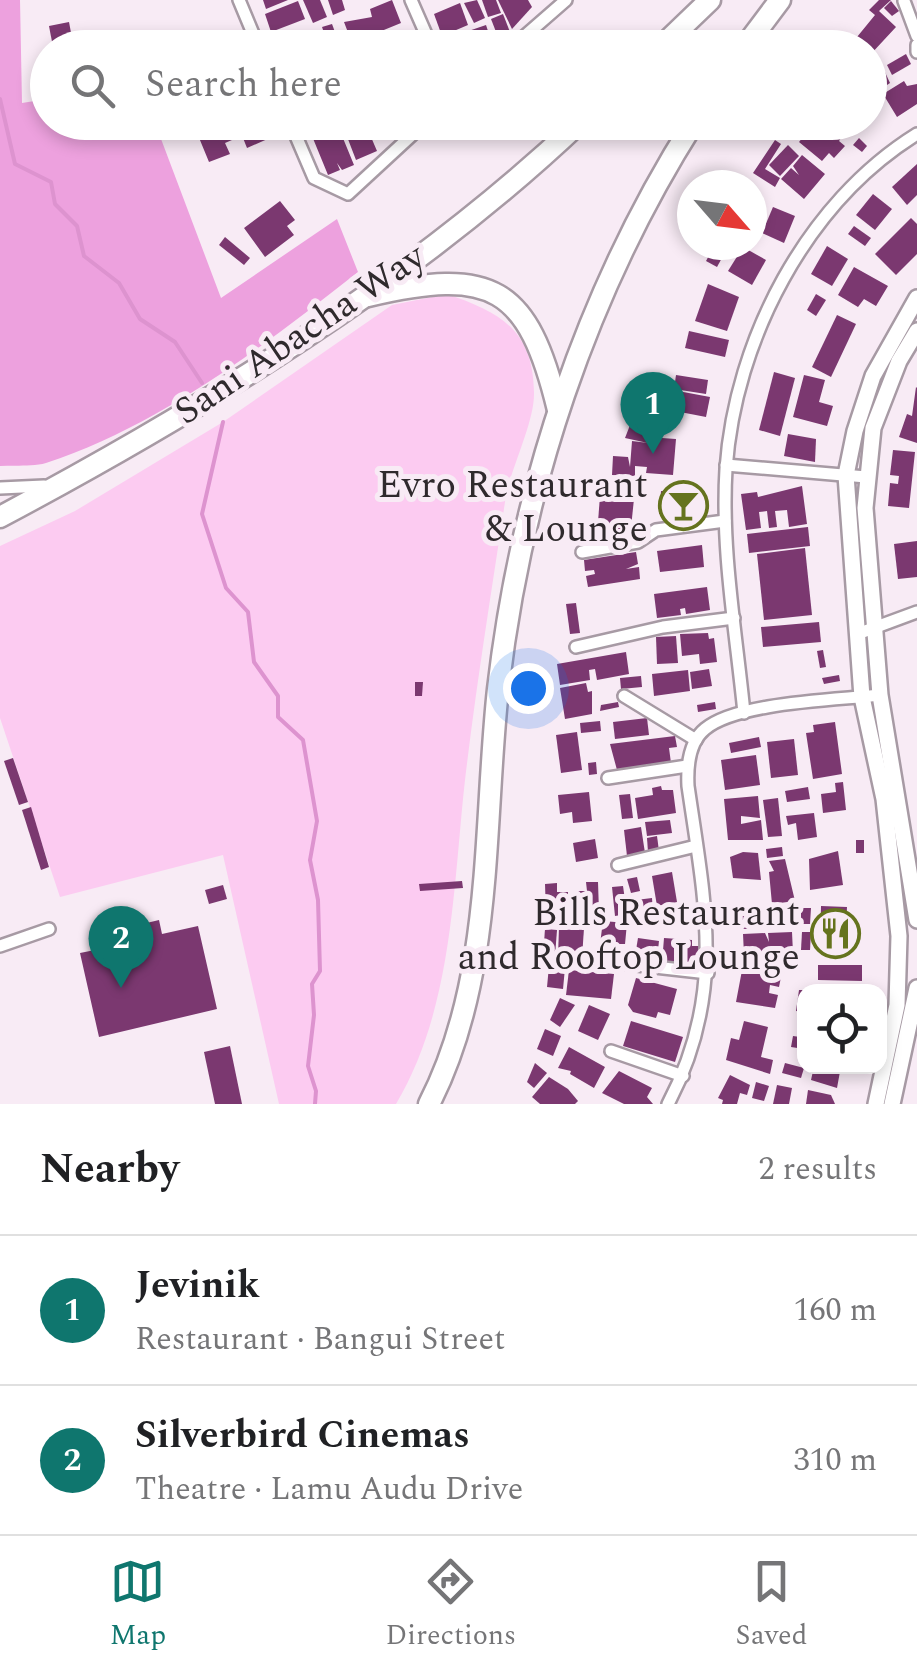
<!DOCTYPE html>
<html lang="en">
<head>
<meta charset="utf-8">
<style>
	:root { --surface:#fff; --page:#f2f2f2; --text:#202124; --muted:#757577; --line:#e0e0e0; --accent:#0f766e }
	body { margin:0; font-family:Spectral,serif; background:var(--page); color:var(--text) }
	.controls { position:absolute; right:30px; bottom:30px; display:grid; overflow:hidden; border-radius:20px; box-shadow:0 5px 15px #0003 }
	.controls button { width:90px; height:90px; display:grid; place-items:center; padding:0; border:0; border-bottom:2px solid var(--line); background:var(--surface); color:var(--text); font:50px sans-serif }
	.compass { position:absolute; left:677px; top:170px; width:90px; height:90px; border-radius:50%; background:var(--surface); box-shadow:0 5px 15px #0003; rotate:118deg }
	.you { position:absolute; left:528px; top:688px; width:35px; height:35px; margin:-25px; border:8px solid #fff; border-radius:50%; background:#1a73e8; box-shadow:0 0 0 15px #1a73e833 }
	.badge { display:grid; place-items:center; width:65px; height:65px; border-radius:50%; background:var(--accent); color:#fff; font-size:32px; font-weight:700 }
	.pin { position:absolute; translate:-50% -82px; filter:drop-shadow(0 2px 5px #0008) }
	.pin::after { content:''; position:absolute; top:52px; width:35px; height:30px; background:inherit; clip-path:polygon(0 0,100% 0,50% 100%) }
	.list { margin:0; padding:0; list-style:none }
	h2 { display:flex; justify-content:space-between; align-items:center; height:130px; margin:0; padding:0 40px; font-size:42px }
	h2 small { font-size:32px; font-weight:400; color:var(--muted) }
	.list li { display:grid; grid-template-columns:65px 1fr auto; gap:30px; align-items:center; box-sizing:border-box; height:150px; padding:0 40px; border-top:2px solid var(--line) }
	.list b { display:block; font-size:38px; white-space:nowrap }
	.list p { margin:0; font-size:32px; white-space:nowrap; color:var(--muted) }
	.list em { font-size:32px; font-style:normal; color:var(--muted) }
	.icon { flex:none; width:55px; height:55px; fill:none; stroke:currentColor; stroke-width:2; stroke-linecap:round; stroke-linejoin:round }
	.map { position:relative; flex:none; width:917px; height:1104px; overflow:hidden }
	.search { position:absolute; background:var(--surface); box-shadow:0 5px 15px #0003; left:30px; right:30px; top:30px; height:110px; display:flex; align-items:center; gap:25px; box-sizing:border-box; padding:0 35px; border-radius:55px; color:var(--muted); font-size:38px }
	.sheet { height:430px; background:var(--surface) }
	nav { display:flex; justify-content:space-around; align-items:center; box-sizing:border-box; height:140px; border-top:2px solid var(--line); background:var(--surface); font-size:28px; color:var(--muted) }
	nav a { display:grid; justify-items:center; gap:5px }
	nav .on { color:var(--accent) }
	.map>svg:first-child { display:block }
	.green { fill:#fccbf1 }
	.forest { fill:#eda1de }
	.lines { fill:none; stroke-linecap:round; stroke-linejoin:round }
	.stream { stroke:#dd93cf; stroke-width:4 }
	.building { fill:#7b3870 }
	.minor-casing { stroke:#a79aa4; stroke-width:16 }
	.secondary-casing { stroke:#a79aa4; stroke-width:20 }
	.motorway-casing { stroke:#a79aa4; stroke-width:25 }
	.minor { stroke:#fff; stroke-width:11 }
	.secondary { stroke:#fff; stroke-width:15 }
	.motorway { stroke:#fff; stroke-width:20 }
	.labels { text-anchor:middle; stroke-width:10; stroke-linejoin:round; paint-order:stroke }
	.street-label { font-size:38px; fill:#2f2a2d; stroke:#f8ebf5 }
	.poi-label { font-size:38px; fill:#2f2a2d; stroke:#f8ebf5; text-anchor:end }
</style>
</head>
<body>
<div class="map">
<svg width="917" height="1104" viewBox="0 0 917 1104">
	<rect width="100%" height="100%" fill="#f8ebf5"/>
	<!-- green -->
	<path class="green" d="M447,294C499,312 533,329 534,392C535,423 510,468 505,502C491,594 476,687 465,780C453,888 453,1008 396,1104H279L223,855L60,897L0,718V546L75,511L223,422L392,305Z"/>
	<!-- forest -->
	<path class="forest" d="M0,0H20L22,103L47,99L48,122L155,123L221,298L337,219L358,272C264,346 161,425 46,463C32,467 14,465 0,466Z"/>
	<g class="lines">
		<!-- stream -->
		<g class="stream">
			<path d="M0,99L15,164L51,182L55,204L77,226L84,256L119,283L140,319L175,342L202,383"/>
			<path d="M223,422L202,514L226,588L248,612L254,662L278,696V717L303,740L317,821L310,860L318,900L320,971L312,984L314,1015L308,1066L316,1091L315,1104"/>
		</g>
	</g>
	<!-- building -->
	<g class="building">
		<path d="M263,0H288L266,9Z"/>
		<path d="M303,0H320L327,17L313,23Z"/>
		<path d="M328,0H342L345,10L333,15Z"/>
		<path d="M392,0L401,23L352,43L344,22L372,17L370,9Z"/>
		<path d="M477,0L485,18L474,23L464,3Z"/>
		<path d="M482,0H496L501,13L488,17Z"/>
		<path d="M498,0H528L532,7L512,29Z"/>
		<path d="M879,0H891L879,11L896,27L870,55V48H848L875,15L869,10Z"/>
		<path d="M298,1L305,19L271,32L265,14Z"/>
		<path d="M891,1L899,11L892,16L884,8Z"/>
		<path d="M460,3L468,25L442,36L434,14Z"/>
		<path d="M503,14L510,32L498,37L491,19Z"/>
		<path d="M69,22L73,43L53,47L49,26Z"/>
		<path d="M332,24L339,43L329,47L322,27Z"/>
		<path d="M486,25L491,40L482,43L484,48H448L445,39Z"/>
		<path d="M312,36L317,48H292L305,42Z"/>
		<path d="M397,36L402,48H369V47Z"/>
		<path d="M906,54L911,64L892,75L887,65Z"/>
		<path d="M884,70L890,83L878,91L871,79Z"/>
		<path d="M904,81L907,86L917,84V104L897,117L883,94Z"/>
		<path d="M208,122H217L221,132L228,129L232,140L225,143L230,154L209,162L195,128Z"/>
		<path d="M265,122L272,137L247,148L241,133L253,124Z"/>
		<path d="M815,122H830L844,134L839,141L845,146L834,158L829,153L822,161L799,142Z"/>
		<path d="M338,126L354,165L342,170L337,163L340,170L328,175L312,136L323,132L326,139V131Z"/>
		<path d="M367,126L371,134L364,137H371L377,151L356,160L346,134Z"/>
		<path d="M859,138L867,146L862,152L853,145Z"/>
		<path d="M775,140L781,144L765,169L780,178L775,187L753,173Z"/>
		<path d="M788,145L799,156L780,176L769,165Z"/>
		<path d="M802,155L825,174L804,199L781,179L791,168L799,175L793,166Z"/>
		<path d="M917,164V195L907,205L892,187Z"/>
		<path d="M873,194L892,209L875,230L856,215Z"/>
		<path d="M280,201L295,220L287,226L294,235L265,257L244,228Z"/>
		<path d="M773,207L795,216L784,243L762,233Z"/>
		<path d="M911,218L917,224V254L896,275L875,254Z"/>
		<path d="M854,226L871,238L865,246L848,234Z"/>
		<path d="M225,237L250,258L244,265L219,245Z"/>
		<path d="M827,246L848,259L832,286L811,274Z"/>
		<path d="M743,247L766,260L752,285L728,271Z"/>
		<path d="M712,250L723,256L717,267L706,261Z"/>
		<path d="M854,267L888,286L876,306L864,299L858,307L838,295Z"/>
		<path d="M708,284L739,297L727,331L695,321Z"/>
		<path d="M816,294L826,300L816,316L807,310Z"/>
		<path d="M837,315L856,324L831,377L812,367Z"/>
		<path d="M689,331L729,340L725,357L685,348Z"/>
		<path d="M774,372L795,378L780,436L759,430Z"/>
		<path d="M676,375L708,380L706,394L674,389Z"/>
		<path d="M804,375L825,380L819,402L833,406L827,426L793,417Z"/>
		<path d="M657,381L671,384L663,414L649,411Z"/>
		<path d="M916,387L917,388V443L899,437L907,414L912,416Z"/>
		<path d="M678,391L710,397L706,417L675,411Z"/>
		<path d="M632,420L662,425L660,435L648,437L676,439L673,475L646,473L647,467L635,466V476L612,475L613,456L628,457L630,467L632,441L648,443L625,438Z"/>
		<path d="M788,434L816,439L815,462L784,456Z"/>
		<path d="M893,450L915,452L909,508L888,506L890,483L898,484L899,476L890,475Z"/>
		<path d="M599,477L625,479L624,491L598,489Z"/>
		<path d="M802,486L807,524L789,527L787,510L775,511L777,527L769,528L767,511L759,512L761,528L746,530L741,494L757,492L758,497Z"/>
		<path d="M661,491L699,493L694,516L659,514Z"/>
		<path d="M600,496L634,499L630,537L597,535Z"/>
		<path d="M808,527L810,546L749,553L747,534Z"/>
		<path d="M917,541V577L898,579L894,544Z"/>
		<path d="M702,545L704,567L660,572L657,551Z"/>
		<path d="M805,548L812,615L764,620L757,554Z"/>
		<path d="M636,552L638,564L626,569L639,567L640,579L588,587L586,576L595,574L594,570L585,571L584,560Z"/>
		<path d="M707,587L710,610L686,614L685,608L680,609L681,615L657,618L654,594Z"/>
		<path d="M576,603L580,633L570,634L566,604Z"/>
		<path d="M819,622L821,642L763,647L761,627Z"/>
		<path d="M708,633L709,639L714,638L717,662L700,664L699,654L682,656L680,634Z"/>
		<path d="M676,636L678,663L657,664L656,637Z"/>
		<path d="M823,650L826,667L820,668L817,651Z"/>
		<path d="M626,652L629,674L597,680L595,669L589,670L590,680L560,685L557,664Z"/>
		<path d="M709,669L712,686L692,689L690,672Z"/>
		<path d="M688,670L690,691L654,696L652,674Z"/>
		<path d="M839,675L840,681L824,684L822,678Z"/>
		<path d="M641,676L642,687L621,689L620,678Z"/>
		<path d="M415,682H423L422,696H415Z"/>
		<path d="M586,683L588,692L592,691V714L565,719L560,688Z"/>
		<path d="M618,702L619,707L600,711L601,705Z"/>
		<path d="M715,702L716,709L698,712L697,705Z"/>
		<path d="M647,718L649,735L615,739L613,722Z"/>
		<path d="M600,721L601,731L581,733L580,723Z"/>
		<path d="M835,722L842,774L813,779L806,733L814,732L813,725Z"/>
		<path d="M577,732L582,770L561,773L556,735Z"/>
		<path d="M675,736L677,747L669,748L671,763L617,770L610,744Z"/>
		<path d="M759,737L761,747L731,753L729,743Z"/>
		<path d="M794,739L798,775L771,778L767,742Z"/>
		<path d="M756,755L760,785L725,790L721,760Z"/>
		<path d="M13,758L28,802L19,805L4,761Z"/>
		<path d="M596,762L597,774L589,775L588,763Z"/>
		<path d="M843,782L846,810L823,813L821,794L836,792L835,783Z"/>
		<path d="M661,786L662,790H673L676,813L638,819L635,798L653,795L652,788Z"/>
		<path d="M808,787L810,799L787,802L785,791Z"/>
		<path d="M589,792L592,821L573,823L572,812L560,814L558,795Z"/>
		<path d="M630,794L633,818L622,819L619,795Z"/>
		<path d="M758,796L760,818L741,816V824L761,820L763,840H728L724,799Z"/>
		<path d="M778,798L782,836L768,837L763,800Z"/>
		<path d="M31,807L49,867L41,870L22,810Z"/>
		<path d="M814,813L817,837L798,840L796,823L788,825L786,816Z"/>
		<path d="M670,820L672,833L647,836L645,822Z"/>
		<path d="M641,827L645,853L627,856L624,830Z"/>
		<path d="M657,836L659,851L648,852L647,838Z"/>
		<path d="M595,839L598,858L576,862L573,843Z"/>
		<rect x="856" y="840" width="8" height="13"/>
		<path d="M782,847L783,856L767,858L766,849Z"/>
		<path d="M838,851L843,885L810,890L809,859Z"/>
		<path d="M743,852L758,853L761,880L733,878L730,857Z"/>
		<path d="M785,859L795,901L772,904L769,872L774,871L769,861Z"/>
		<path d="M672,872L677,902L657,906L652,876Z"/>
		<path d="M637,877L640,891L631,893L627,879Z"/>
		<path d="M462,881L463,888L420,891L419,884Z"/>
		<path d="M586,882H598L599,912H577L576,891H587Z"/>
		<path d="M557,883V892H568V913L546,914L545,884Z"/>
		<path d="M223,885L227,899L209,904L205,890Z"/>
		<path d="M623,886L627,914L615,916L612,887Z"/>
		<path d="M652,898L653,914L637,915L636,900Z"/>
		<path d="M791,906L792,927L768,928L767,919L765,928L743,929L742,908Z"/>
		<path d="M821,906L847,907L845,949H820Z"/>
		<path d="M801,908H811L810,924H801Z"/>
		<path d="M159,920L162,934L198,926L217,1009L99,1037L80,953L100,949L97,935Z"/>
		<path d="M603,921L627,923L625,944H600Z"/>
		<path d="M559,927L584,928L582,958L558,957Z"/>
		<path d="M545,929L557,930L555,956H543Z"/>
		<path d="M792,932L793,953L744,955L743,934L765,933L769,942L768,933Z"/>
		<path d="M802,932H811L810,950H801Z"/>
		<path d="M638,938L659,941L657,959L635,956Z"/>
		<path d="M664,938L692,940V946H699L698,956H691L690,965L662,963Z"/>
		<path d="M743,965L782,972L779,987L770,985L769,993L778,995L775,1008L736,1002Z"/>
		<path d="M818,965H862V981L818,980Z"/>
		<path d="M549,966L565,968L563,989L547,987Z"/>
		<path d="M569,970L614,974L611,999L566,995Z"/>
		<path d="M636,978L677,989L670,1015L658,1012L656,1018L633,1012L628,1005Z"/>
		<path d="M799,990H804V1012L796,1011Z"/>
		<path d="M560,998L575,1005L560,1027L550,1020Z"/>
		<path d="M589,1005L610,1014L598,1040L578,1031Z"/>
		<path d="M631,1021L683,1037L675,1062L623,1046Z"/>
		<path d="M744,1021L768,1027L761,1057L773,1060L770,1074L726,1060L731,1038L739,1040Z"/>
		<path d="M799,1022H804V1049L791,1047L793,1036L800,1037Z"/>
		<path d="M545,1029L561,1036L553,1056L537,1049Z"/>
		<path d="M230,1046L242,1104H215L204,1052Z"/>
		<path d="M569,1047L605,1067L594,1088L570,1074L571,1071L558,1068Z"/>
		<path d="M535,1063L547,1073L534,1088L527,1082Z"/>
		<path d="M785,1063L804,1068L801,1078L782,1073Z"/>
		<path d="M811,1066H841L837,1088L811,1080L813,1071L821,1070Z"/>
		<path d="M619,1071L652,1088L647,1097L653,1104H624L602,1093Z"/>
		<path d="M730,1075L750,1085L747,1095L740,1093L737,1104H722L723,1100L718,1098Z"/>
		<path d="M549,1077L568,1089L578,1101L575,1104H540L532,1097Z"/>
		<path d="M756,1082L769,1086L764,1101L752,1098Z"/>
		<path d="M777,1085L792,1088L789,1104H773Z"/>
		<path d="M808,1090L831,1095L835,1104H806Z"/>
	</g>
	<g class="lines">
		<defs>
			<g id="minor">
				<path d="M239,0L259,48"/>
				<path d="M411,0L432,48"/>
				<path d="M904,1L917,36"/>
				<path d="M917,45V52"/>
				<path d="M511,48L566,0"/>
				<path d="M290,122L314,178L348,194L426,122"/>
				<path d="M726,465L866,477"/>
				<path d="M0,488L44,486"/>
				<path d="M582,552L638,542L656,530L725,521"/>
				<path d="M860,633L917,612"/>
				<path d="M576,647L663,627L734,618"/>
				<path d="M624,696L696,740"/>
				<path d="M744,713C736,632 721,549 726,469C735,340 806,203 917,134"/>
				<path d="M608,778L687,766"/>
				<path d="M618,865L696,846"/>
				<path d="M0,946L49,929"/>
				<path d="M628,964L708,973"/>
				<path d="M611,1051L683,1076"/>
				<path d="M668,1104C726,994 705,903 688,786C687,767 689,742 705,729C737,702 837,700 880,695"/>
			</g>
			<g id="secondary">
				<path d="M917,331L899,361L873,428L865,508L880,695L917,920"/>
				<path d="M876,1104L897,1005L899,936L884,799L862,697L846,475L855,431L873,376L917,298"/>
				<path d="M892,1104L917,988"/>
			</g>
			<g id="motorway">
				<path d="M660,48L710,0"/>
				<path d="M744,48L780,0"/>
				<path d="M368,296C491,267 528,285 558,410"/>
				<path d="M0,517C201,410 414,280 580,122"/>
				<path d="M429,1104C494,978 483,827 498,689C521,490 586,292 694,122"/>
			</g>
		</defs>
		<!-- minor casing -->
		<use href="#minor" class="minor-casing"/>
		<!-- secondary casing -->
		<use href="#secondary" class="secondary-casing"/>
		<!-- motorway casing -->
		<use href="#motorway" class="motorway-casing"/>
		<!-- minor -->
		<use href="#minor" class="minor"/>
		<!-- secondary -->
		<use href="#secondary" class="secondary"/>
		<!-- motorway -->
		<use href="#motorway" class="motorway"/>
	</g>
	<!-- icons -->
	<defs>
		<symbol id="bar-ring" viewBox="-11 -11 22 22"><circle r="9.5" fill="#f8ebf5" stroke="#65731e" stroke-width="1.5"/><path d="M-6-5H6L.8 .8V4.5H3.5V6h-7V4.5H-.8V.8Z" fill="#65731e"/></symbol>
		<symbol id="restaurant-ring" viewBox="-11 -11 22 22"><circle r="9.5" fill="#f8ebf5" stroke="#65731e" stroke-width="1.5"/><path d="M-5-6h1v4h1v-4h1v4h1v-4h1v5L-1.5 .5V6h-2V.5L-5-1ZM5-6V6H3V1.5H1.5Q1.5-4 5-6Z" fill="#65731e"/></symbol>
	</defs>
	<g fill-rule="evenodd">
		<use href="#bar-ring" x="656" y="478" width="55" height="55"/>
		<use href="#restaurant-ring" x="808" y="906" width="55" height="55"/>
	</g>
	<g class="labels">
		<!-- street labels -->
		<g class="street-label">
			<text transform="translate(299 333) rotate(-34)" y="13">Sani Abacha Way</text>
		</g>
		<!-- poi labels -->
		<g class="poi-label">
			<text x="648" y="497">Evro Restaurant<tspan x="648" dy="44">&amp; Lounge</tspan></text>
			<text x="800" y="925">Bills Restaurant<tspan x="800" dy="44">and Rooftop Lounge</tspan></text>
		</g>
	</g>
</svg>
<div class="controls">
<button><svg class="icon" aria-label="locate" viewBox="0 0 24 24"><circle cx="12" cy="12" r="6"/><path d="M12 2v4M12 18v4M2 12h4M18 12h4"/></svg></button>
</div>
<svg class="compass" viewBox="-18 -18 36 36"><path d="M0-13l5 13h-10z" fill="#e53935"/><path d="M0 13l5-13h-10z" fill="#757577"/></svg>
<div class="you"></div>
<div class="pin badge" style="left:653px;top:454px">1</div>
<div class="pin badge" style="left:121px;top:988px">2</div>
<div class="search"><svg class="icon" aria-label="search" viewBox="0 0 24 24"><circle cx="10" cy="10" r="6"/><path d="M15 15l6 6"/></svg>Search here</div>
</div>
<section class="sheet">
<h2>Nearby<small>2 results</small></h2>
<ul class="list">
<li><span class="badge">1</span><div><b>Jevinik</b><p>Restaurant · Bangui Street</p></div><em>160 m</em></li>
<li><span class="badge">2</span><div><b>Silverbird Cinemas</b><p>Theatre · Lamu Audu Drive</p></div><em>310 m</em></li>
</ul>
</section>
<nav>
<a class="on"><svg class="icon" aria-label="map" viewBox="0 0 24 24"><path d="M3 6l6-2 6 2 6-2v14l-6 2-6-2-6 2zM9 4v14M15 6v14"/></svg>Map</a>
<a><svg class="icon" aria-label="directions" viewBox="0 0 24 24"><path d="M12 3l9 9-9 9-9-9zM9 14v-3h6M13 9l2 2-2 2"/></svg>Directions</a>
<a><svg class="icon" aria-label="saved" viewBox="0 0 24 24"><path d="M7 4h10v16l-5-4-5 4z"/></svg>Saved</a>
</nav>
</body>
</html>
